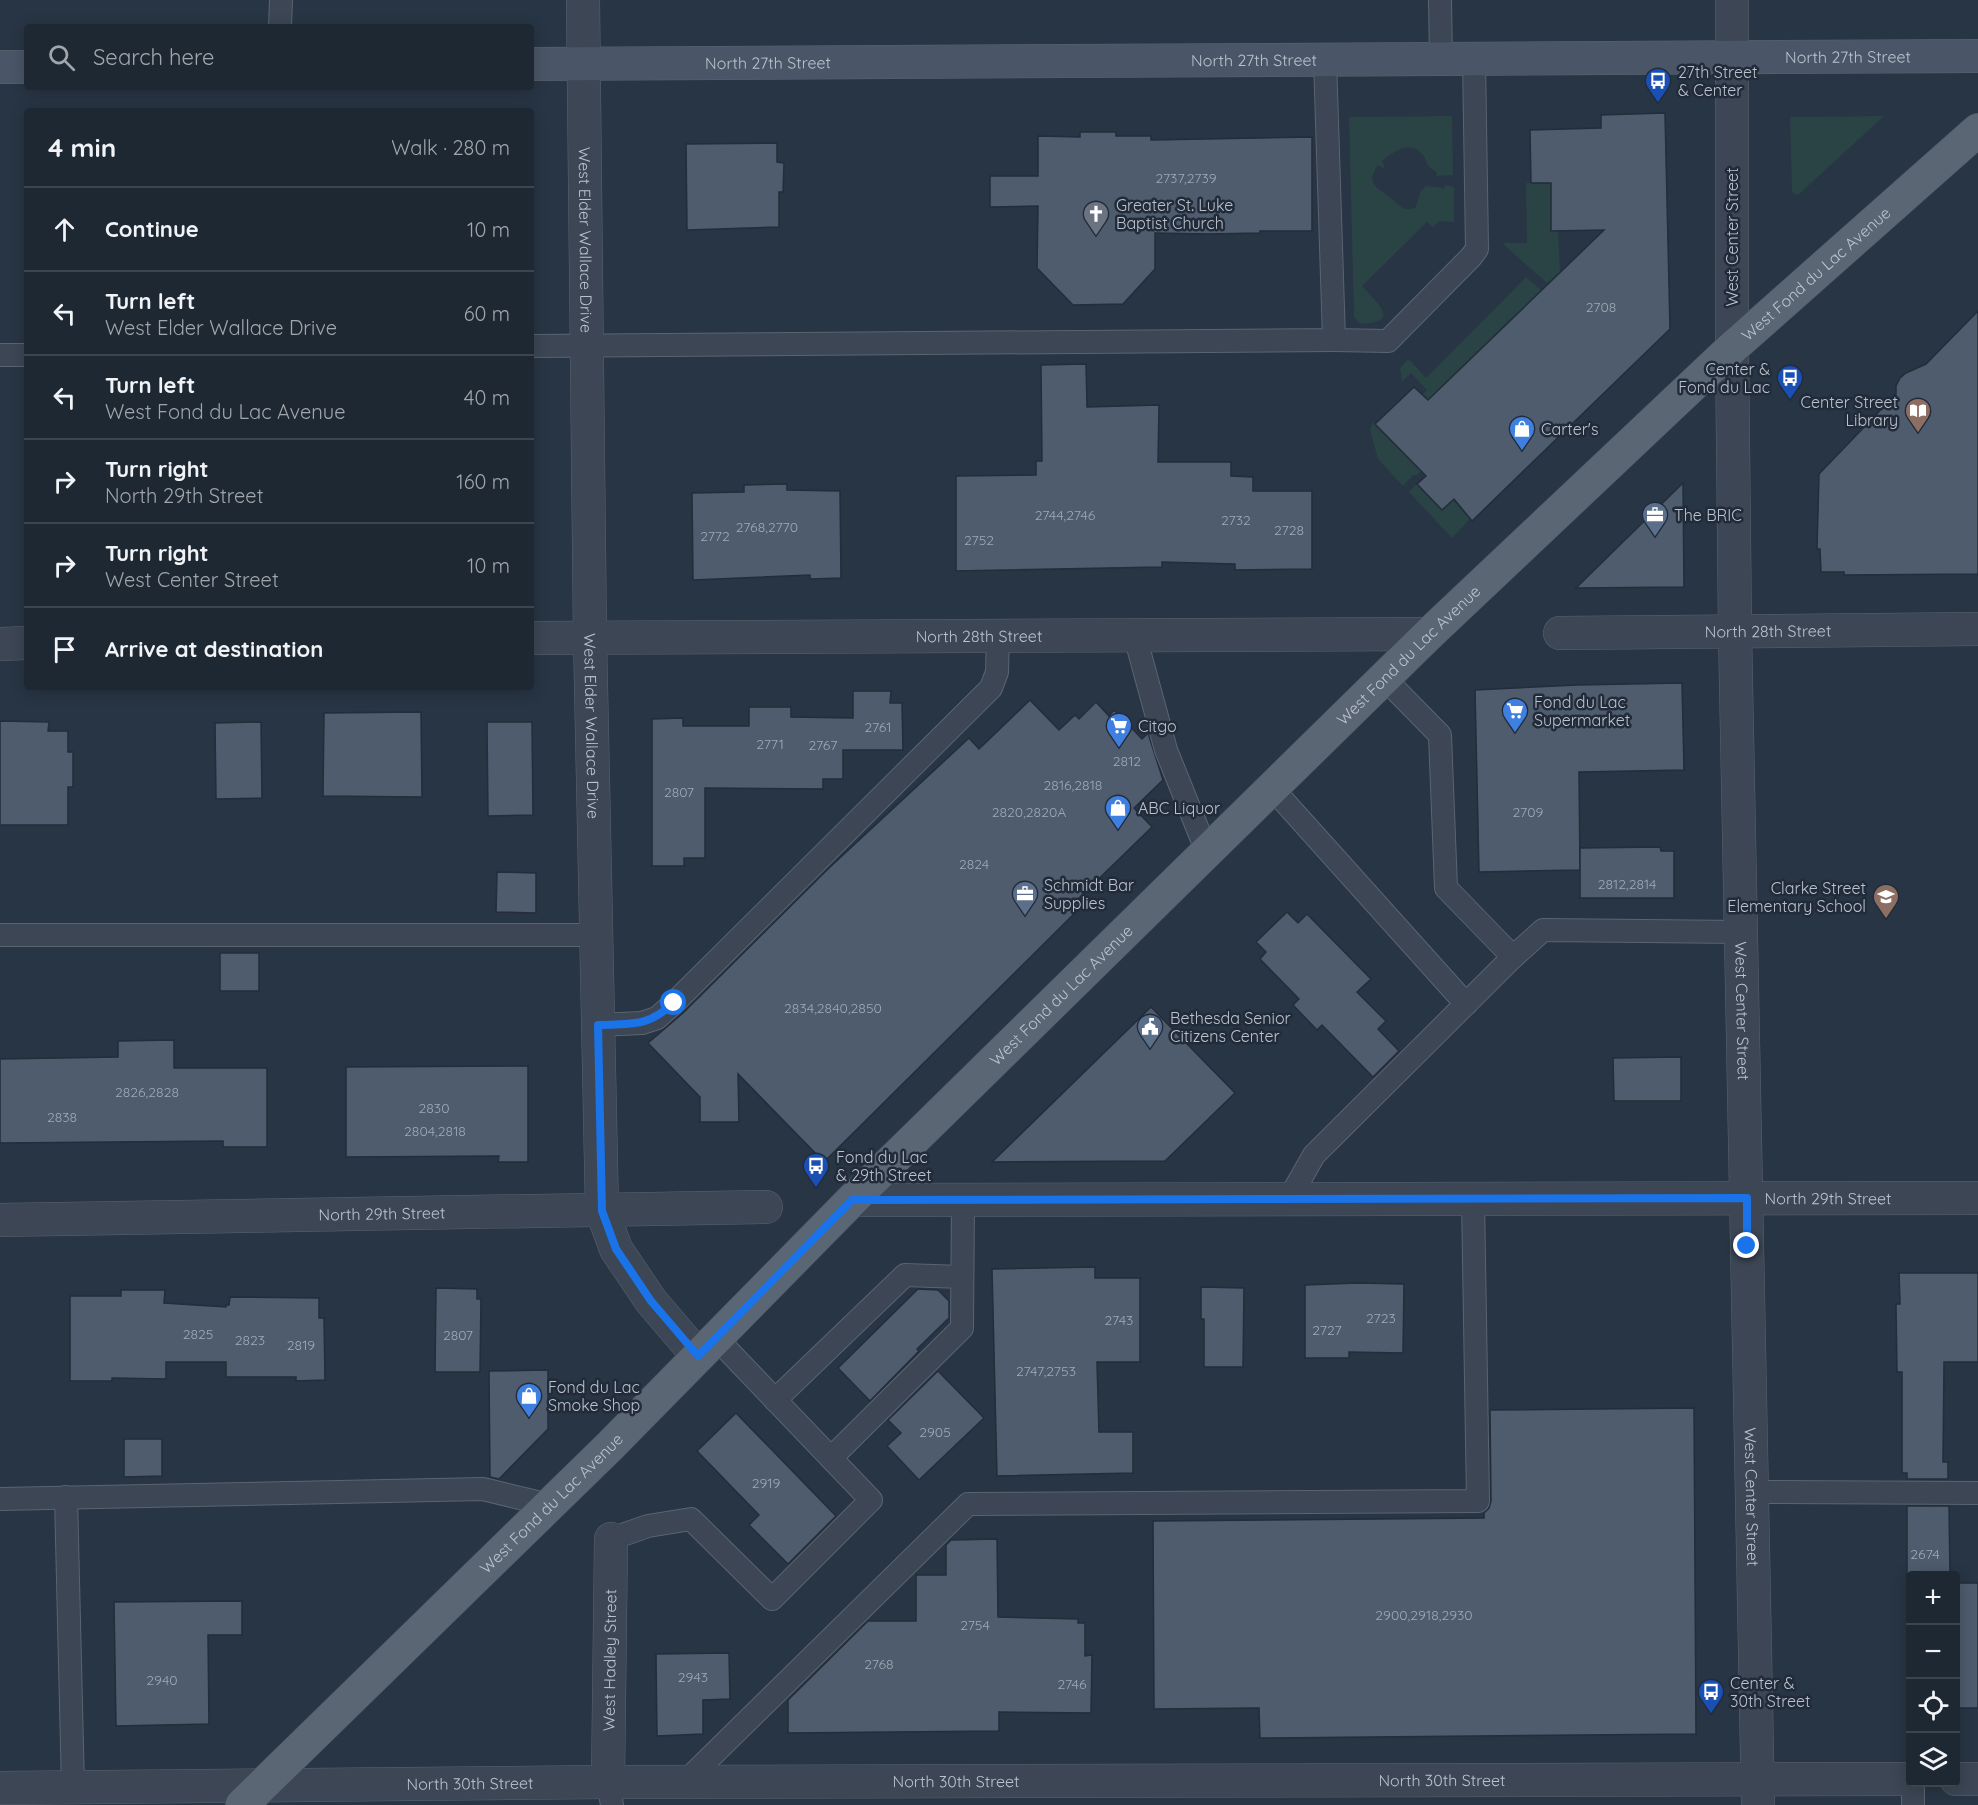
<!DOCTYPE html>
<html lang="en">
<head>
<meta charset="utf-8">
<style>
	:root { --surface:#1e2833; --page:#26303b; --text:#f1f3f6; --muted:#a1a6ac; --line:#3c444e }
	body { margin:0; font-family:Quicksand,sans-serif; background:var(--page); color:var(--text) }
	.controls { position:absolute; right:18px; bottom:18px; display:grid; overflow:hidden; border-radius:6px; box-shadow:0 3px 15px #0003 }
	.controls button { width:54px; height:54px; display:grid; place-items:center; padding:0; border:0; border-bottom:2px solid var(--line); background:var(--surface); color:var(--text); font:30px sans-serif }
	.stop { position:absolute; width:18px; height:18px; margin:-14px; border:4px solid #1a73e8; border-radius:50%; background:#fff }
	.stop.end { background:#1a73e8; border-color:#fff; box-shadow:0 2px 6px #0008 }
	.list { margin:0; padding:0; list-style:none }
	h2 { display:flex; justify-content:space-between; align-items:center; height:78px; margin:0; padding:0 24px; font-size:26px }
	h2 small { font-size:20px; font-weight:400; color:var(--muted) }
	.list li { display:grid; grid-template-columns:39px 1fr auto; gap:18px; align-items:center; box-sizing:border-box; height:84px; padding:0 24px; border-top:2px solid var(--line) }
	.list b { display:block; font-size:22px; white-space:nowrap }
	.list p { margin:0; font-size:20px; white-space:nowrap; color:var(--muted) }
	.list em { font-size:20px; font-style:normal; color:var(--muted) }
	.icon { flex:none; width:33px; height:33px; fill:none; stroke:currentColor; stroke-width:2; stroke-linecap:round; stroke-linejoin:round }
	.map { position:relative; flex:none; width:1978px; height:1805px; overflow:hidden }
	.search { position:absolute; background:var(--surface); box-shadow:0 3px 15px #0003; left:24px; top:24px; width:510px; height:66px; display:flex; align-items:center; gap:15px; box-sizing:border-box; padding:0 21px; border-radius:6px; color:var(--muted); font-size:22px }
	.panel { position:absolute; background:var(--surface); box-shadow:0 3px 15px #0003; left:24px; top:108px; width:510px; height:582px; border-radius:6px }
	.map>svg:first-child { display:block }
	.green { fill:#2a4345 }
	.building { fill:#4e5c6d; stroke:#232d3b; stroke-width:1.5 }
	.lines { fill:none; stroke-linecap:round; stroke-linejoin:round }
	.service-casing { stroke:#5b6471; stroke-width:24 }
	.minor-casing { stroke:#5b6471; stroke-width:34 }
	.tertiary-casing { stroke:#5b6471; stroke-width:34 }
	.secondary-casing { stroke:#5b6471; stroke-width:34 }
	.primary-casing { stroke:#495260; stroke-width:34 }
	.service { stroke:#3c4654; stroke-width:22 }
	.minor { stroke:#3c4654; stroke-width:33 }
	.tertiary { stroke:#3c4654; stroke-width:33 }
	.secondary { stroke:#4a5667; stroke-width:33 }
	.primary { stroke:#5a6673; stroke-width:33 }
	.route { stroke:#1a73e8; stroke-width:8 }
	.labels { text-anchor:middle; stroke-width:5; stroke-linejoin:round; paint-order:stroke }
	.number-label { font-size:14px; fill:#9fa8b5 }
	.street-label { font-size:16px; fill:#bac2cd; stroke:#212b39 }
	.poi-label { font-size:16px; fill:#bac2cd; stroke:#212b39; text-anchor:start }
</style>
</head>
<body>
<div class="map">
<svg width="1978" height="1805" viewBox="0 0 1978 1805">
	<rect width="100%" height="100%" fill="#283544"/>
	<!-- green -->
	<g class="green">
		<path d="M1452,116L1453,175L1436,176L1437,172C1422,165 1430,161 1420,152C1408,141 1392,153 1382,161L1385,167L1383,168L1378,165C1365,185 1377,187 1391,198C1400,205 1402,212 1415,208L1421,191L1426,186L1439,187L1444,189L1445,185L1454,187V222L1439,221L1433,227L1427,222L1362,286C1375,301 1404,323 1360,324L1354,317L1349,117Z"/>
		<path d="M1884,116L1798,195L1792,192L1790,117Z"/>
		<path d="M1526,183H1558L1551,206V230L1558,231L1560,272L1547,283L1504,245L1505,243H1527Z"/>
		<path d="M1526,277L1546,294L1516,323L1511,319L1493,336L1497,341L1466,371L1461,367L1443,385L1431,404L1422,395L1427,390L1411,373L1402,382L1400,368L1407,360L1411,361L1426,378Z"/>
		<path d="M1373,422L1423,469L1417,475H1413L1403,486L1378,459L1370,430Z"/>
		<path d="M1417,484L1442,510L1453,500L1470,519L1452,538L1409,492Z"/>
	</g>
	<!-- building -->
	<g class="building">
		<path d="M1665,113L1670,329L1472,521L1454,499L1442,510L1417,484L1426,476L1375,424L1414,387L1428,400L1604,230L1551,231V183H1531L1530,130L1601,128V115Z"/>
		<path d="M1080,132H1116V136H1151V140L1312,137V231H1260V233L1208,234L1155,233V269L1123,304L1073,305L1037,268L1038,206L990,207V176H1038V136L1080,137Z"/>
		<path d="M777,143V162L784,163L783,192H779V227L687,230L686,144Z"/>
		<path d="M1978,311V574L1844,575V572H1821L1820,549H1817L1819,474L1896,394V386L1900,378L1906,373L1926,364Z"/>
		<path d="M1086,364L1087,407L1159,405L1158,462H1231V476L1253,477V491H1312V569L1235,570V564L1162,562V567L956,571V476L1036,475V461H1042L1041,365Z"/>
		<path d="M1683,483L1684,587L1576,588Z"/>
		<path d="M787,484V490L840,491L841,578L810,579V575L693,580L692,493L744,492V485Z"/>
		<path d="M1682,683L1684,770L1579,772L1580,870L1479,872L1475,690L1577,685Z"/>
		<path d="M853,691H891L890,703H902L903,750H843V779H823V789L705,788V858H684V866H652V719L683,718V726H749V707H791V717L853,718Z"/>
		<path d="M1030,700L1059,730L1075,715L1079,719L1096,702L1109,716L1114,710L1142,739L1148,733L1163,780L1134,808L1152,827L1079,898L1084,904L824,1162L738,1074L739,1122H700V1097L648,1043L683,1013L829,868L969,738L979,749Z"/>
		<path d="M421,712L422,797L323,796L324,713Z"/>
		<path d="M0,721L49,722L48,731H68V752H73V787H68V825H0Z"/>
		<path d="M261,722L262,798L216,799L215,723Z"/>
		<path d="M487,722H532L533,815L488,816Z"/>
		<path d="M1660,847L1661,851H1674V898H1580V848Z"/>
		<path d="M497,872L536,873V913L496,912Z"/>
		<path d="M1287,912L1298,923L1307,914L1371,979L1357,992L1386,1021L1378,1029L1399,1051L1373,1077L1322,1025L1317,1030L1293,1005L1299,999L1260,959L1266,952L1256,942Z"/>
		<rect x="220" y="953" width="39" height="38"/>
		<path d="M1151,1007L1235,1093L1165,1161L992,1162Z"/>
		<path d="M174,1040V1068H267V1147H223V1141L0,1143V1059L118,1057V1041Z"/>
		<path d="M1681,1057V1101H1614L1613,1058Z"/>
		<path d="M528,1066V1162H498L499,1156L346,1157V1067Z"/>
		<path d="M1095,1267V1278H1140V1362H1097L1099,1432H1133V1473L997,1476L992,1269Z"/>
		<path d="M1899,1273H1978V1362H1944L1943,1462H1948V1479H1907V1473H1902V1372H1897L1896,1304H1900Z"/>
		<path d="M1358,1283L1404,1284L1403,1353L1349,1352V1358H1305V1285Z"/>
		<path d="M1201,1287L1244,1288L1243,1367H1204V1319H1201Z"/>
		<path d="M436,1288L477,1289V1299H481L480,1372H435Z"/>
		<path d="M918,1289L938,1290L949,1301V1318L917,1349L919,1351L870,1401L838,1368Z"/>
		<path d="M121,1290H165L164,1303L226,1307V1305H229L230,1297L319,1298V1318H324L325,1380L296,1381V1377H226V1362H166V1379L112,1378V1381H70V1296H121Z"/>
		<path d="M548,1370V1429L499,1479L490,1477L489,1371Z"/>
		<path d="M938,1371L984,1418L919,1480L887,1446L901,1433L888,1420Z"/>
		<path d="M1694,1408L1696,1734L1260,1738L1259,1708L1154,1709L1153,1521L1484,1518V1513L1489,1508L1491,1501L1490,1410Z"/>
		<path d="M736,1413L836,1516L788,1564L749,1525L759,1515L697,1451Z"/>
		<path d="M124,1439H162V1476L124,1477Z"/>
		<path d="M1907,1506H1949L1950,1575H1911V1707H1907Z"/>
		<path d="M997,1539L998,1617L1078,1619V1623H1085V1656L1092,1655L1091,1713L999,1712V1731L788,1733V1700L868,1621H916V1575H946V1545L951,1540Z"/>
		<rect x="1956" y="1583" width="22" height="125"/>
		<path d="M242,1601V1635H208L209,1724L116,1726L114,1602Z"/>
		<path d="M729,1653L730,1699L703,1700V1734L657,1736L656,1654Z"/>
	</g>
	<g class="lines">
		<defs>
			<g id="service">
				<path d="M1440,0L1441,59"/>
				<path d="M280,27L281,0"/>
				<path d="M1334,340L1388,341L1471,257L1477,249L1474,58"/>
				<path d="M531,346L1334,340L1325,59"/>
				<path d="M0,355H27"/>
				<path d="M1135,636L1166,750L1207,852"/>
				<path d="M1384,678L1440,735L1446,888L1513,957"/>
				<path d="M1272,788L1466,1004"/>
				<path d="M0,935H596"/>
				<path d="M598,1025L642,1023L657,1018L674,1003L991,688L997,672L998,636"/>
				<path d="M1289,1199L1314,1155L1513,957L1543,930L1741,932"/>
				<path d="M775,1400L905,1275L962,1277"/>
				<path d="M831,1458L962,1328L963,1200"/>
				<path d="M1752,1492L1978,1493"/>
				<path d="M66,1497L73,1788"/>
				<path d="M0,1499L483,1489L549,1505"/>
				<path d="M611,1539L648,1526L691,1519L772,1599L871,1500L716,1338"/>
				<path d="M608,1782L612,1805"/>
				<path d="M685,1782L968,1504L1478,1501L1473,1199"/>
				<path d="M1913,1782V1805"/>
			</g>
			<g id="minor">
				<path id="s1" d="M583,0L590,638L602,1211L616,1249L651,1301L698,1356"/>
				<path id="s2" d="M1560,633L1978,629"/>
				<path id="s3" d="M531,638L1429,634"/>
				<path d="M0,644L27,643"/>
				<path id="s4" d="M852,1200L1978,1198"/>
				<path id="s5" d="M0,1220L766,1207"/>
				<path d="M1956,1779H1978"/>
				<path id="s6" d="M608,1782L611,1539"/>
				<path id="s7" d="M0,1788L608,1782L1910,1779"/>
			</g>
			<g id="tertiary">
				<path id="s8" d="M1732,0V348L1735,631L1758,1805"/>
			</g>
			<g id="secondary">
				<path id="s9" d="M531,64L1978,56"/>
				<path d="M0,67H27"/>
			</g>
			<g id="primary">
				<path id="s10" d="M242,1805L610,1446L852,1200L1429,634L1732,348L1978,130"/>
			</g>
		</defs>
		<!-- service casing -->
		<use href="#service" class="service-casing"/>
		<!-- minor casing -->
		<use href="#minor" class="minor-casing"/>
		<!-- tertiary casing -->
		<use href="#tertiary" class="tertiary-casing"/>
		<!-- secondary casing -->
		<use href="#secondary" class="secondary-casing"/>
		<!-- primary casing -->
		<use href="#primary" class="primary-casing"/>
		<!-- service -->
		<use href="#service" class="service"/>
		<!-- minor -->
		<use href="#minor" class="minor"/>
		<!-- tertiary -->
		<use href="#tertiary" class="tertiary"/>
		<!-- secondary -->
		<use href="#secondary" class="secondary"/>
		<!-- primary -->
		<use href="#primary" class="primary"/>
	</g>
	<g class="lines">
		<!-- route -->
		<path class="route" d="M674,1003C645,1028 634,1023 598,1025L602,1211L616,1249L651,1301L698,1356L852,1200L1747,1198V1246"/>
	</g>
	<!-- icons -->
	<defs>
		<symbol id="bus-pin" viewBox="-11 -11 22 30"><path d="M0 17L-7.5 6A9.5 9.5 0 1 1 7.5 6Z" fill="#1a4fb4" stroke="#212b39"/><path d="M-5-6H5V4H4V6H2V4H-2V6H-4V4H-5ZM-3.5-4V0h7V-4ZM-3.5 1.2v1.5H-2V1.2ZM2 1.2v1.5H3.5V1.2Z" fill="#fff"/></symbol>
		<symbol id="church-pin" viewBox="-11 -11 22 30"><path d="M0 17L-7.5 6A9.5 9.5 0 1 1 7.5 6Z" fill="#6b7280" stroke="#212b39"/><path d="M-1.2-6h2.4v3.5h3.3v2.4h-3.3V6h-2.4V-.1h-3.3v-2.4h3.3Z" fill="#fff"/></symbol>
		<symbol id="library-pin" viewBox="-11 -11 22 30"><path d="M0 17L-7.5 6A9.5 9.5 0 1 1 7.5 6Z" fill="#8d6e63" stroke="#212b39"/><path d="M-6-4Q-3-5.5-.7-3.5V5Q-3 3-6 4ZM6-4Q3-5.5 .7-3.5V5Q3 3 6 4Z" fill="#fff"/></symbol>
		<symbol id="shop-pin" viewBox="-11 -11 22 30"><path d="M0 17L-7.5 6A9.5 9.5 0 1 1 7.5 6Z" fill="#3f7fe0" stroke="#212b39"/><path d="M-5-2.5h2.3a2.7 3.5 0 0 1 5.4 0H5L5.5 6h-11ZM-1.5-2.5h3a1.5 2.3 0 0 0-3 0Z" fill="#fff"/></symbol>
		<symbol id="office-pin" viewBox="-11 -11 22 30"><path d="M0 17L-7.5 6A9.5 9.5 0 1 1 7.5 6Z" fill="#5c6f8a" stroke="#212b39"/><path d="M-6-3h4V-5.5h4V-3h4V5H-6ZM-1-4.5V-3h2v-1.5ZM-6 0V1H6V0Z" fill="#fff"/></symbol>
		<symbol id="supermarket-pin" viewBox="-11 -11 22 30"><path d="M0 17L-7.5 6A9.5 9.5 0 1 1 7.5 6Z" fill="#3f7fe0" stroke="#212b39"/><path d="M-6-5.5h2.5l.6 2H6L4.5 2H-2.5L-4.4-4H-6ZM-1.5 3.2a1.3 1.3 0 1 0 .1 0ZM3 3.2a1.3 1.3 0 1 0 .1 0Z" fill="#fff"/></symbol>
		<symbol id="school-pin" viewBox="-11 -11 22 30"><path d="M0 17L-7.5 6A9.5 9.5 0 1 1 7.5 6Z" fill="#8d6e63" stroke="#212b39"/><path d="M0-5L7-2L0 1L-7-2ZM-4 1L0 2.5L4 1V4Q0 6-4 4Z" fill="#fff"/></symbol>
		<symbol id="civic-pin" viewBox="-11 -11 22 30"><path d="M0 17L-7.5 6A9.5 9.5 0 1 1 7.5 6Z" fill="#5c6f8a" stroke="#212b39"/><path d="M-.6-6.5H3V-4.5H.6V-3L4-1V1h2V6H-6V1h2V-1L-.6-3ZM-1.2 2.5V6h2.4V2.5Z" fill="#fff"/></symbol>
	</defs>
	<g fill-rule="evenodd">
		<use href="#bus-pin" x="1643" y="66" width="30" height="40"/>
		<use href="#church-pin" x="1081" y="199" width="30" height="40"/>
		<use href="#bus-pin" x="1775" y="363" width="30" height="40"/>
		<use href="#library-pin" x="1903" y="396" width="30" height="40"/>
		<use href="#shop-pin" x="1507" y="414" width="30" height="40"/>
		<use href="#office-pin" x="1640" y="500" width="30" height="40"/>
		<use href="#supermarket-pin" x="1500" y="696" width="30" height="40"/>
		<use href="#supermarket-pin" x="1104" y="711" width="30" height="40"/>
		<use href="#shop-pin" x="1103" y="793" width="30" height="40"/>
		<use href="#office-pin" x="1010" y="879" width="30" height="40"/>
		<use href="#school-pin" x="1871" y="882" width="30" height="40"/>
		<use href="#civic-pin" x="1135" y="1012" width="30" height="40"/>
		<use href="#bus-pin" x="801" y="1151" width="30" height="40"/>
		<use href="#shop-pin" x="514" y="1381" width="30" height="40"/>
		<use href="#bus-pin" x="1696" y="1677" width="30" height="40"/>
	</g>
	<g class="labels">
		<!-- number labels -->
		<g class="number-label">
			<text x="1186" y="183">2737,2739</text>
			<text x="1601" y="312">2708</text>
			<text x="1065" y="520">2744,2746</text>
			<text x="1236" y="525">2732</text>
			<text x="767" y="532">2768,2770</text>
			<text x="1289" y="535">2728</text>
			<text x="715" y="541">2772</text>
			<text x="979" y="545">2752</text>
			<text x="878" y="732">2761</text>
			<text x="770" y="749">2771</text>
			<text x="823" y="750">2767</text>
			<text x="1127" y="766">2812</text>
			<text x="1073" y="790">2816,2818</text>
			<text x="679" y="797">2807</text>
			<text x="1029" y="817">2820,2820A</text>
			<text x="1528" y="817">2709</text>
			<text x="974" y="869">2824</text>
			<text x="1627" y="889">2812,2814</text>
			<text x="833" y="1013">2834,2840,2850</text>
			<text x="147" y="1097">2826,2828</text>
			<text x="434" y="1113">2830</text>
			<text x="62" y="1122">2838</text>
			<text x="435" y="1136">2804,2818</text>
			<text x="1381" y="1323">2723</text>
			<text x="1119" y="1325">2743</text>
			<text x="1327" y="1335">2727</text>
			<text x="198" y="1339">2825</text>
			<text x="458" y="1340">2807</text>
			<text x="250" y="1345">2823</text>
			<text x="301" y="1350">2819</text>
			<text x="1046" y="1376">2747,2753</text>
			<text x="935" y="1437">2905</text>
			<text x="766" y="1488">2919</text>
			<text x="1925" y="1559">2674</text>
			<text x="1424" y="1620">2900,2918,2930</text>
			<text x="975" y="1630">2754</text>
			<text x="879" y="1669">2768</text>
			<text x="693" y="1682">2943</text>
			<text x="162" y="1685">2940</text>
			<text x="1072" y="1689">2746</text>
		</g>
		<!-- street labels -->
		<g class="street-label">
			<text dy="6" stroke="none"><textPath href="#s9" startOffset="1317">North 27th Street</textPath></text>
			<text dy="6" stroke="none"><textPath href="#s9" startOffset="723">North 27th Street</textPath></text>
			<text dy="6" stroke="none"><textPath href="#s9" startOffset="237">North 27th Street</textPath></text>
			<text transform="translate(1732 237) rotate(-90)" y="6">West Center Street</text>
			<text dy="6" stroke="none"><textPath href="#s1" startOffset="240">West Elder Wallace Drive</textPath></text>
			<text dy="6" stroke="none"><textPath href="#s10" startOffset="2196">West Fond du Lac Avenue</textPath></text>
			<text dy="6" stroke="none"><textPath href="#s2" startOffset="208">North 28th Street</textPath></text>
			<text dy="6" stroke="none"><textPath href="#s3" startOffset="448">North 28th Street</textPath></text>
			<text dy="6" stroke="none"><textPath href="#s10" startOffset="1638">West Fond du Lac Avenue</textPath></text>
			<text dy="6" stroke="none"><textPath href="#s1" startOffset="726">West Elder Wallace Drive</textPath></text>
			<text dy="6" stroke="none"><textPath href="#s10" startOffset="1152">West Fond du Lac Avenue</textPath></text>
			<text dy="6" stroke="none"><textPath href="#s8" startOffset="1011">West Center Street</textPath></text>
			<text dy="6" stroke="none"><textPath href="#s4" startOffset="976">North 29th Street</textPath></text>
			<text dy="6" stroke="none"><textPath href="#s5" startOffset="382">North 29th Street</textPath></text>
			<text dy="6" stroke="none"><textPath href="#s8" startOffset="1497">West Center Street</textPath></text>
			<text dy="6" stroke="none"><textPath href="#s10" startOffset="432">West Fond du Lac Avenue</textPath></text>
			<text dy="6" stroke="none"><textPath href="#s6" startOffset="122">West Hadley Street</textPath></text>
			<text dy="6" stroke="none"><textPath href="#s7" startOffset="1442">North 30th Street</textPath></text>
			<text dy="6" stroke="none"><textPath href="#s7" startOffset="956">North 30th Street</textPath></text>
			<text dy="6" stroke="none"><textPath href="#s7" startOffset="470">North 30th Street</textPath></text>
		</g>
		<!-- poi labels -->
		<g class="poi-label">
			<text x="1678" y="78">27th Street<tspan x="1678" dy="18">&amp; Center</tspan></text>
			<text x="1116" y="211">Greater St. Luke<tspan x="1116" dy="18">Baptist Church</tspan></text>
			<text x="1770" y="375" text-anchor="end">Center &amp;<tspan x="1770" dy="18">Fond du Lac</tspan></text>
			<text x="1898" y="408" text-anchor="end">Center Street<tspan x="1898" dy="18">Library</tspan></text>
			<text x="1541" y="435">Carter's</text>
			<text x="1674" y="521">The BRIC</text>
			<text x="1534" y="708">Fond du Lac<tspan x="1534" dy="18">Supermarket</tspan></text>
			<text x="1138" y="732">Citgo</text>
			<text x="1138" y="814">ABC Liquor</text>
			<text x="1044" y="891">Schmidt Bar<tspan x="1044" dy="18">Supplies</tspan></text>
			<text x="1866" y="894" text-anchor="end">Clarke Street<tspan x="1866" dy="18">Elementary School</tspan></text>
			<text x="1170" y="1024">Bethesda Senior<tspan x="1170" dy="18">Citizens Center</tspan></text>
			<text x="836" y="1163">Fond du Lac<tspan x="836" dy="18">&amp; 29th Street</tspan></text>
			<text x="548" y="1393">Fond du Lac<tspan x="548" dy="18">Smoke Shop</tspan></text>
			<text x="1730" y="1689">Center &amp;<tspan x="1730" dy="18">30th Street</tspan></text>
		</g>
	</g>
</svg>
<div class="controls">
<button>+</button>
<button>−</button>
<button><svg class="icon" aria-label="locate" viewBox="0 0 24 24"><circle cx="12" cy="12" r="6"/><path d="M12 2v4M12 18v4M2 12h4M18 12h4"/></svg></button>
<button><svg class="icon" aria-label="layers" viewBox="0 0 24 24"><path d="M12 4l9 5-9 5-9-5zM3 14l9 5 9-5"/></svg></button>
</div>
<div class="stop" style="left:674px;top:1003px"></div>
<div class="stop end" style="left:1747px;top:1246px"></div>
<div class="search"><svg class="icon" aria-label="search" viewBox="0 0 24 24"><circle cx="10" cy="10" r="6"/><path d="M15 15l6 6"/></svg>Search here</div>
<section class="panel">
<h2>4 min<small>Walk · 280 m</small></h2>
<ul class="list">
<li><svg class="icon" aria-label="ahead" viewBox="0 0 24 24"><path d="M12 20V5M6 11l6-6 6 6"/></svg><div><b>Continue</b></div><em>10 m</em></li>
<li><svg class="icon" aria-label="left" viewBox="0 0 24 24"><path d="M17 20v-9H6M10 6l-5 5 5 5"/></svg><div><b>Turn left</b><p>West Elder Wallace Drive</p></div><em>60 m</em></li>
<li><svg class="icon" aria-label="left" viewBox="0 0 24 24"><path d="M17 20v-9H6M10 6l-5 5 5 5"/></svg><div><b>Turn left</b><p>West Fond du Lac Avenue</p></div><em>40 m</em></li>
<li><svg class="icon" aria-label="right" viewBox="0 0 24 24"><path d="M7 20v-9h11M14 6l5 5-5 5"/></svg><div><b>Turn right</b><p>North 29th Street</p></div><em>160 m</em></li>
<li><svg class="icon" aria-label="right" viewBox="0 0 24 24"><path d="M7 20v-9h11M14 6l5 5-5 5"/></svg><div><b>Turn right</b><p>West Center Street</p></div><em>10 m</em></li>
<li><svg class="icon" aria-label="arrive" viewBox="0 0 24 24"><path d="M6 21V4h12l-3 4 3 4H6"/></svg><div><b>Arrive at destination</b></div></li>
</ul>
</section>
</div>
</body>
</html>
